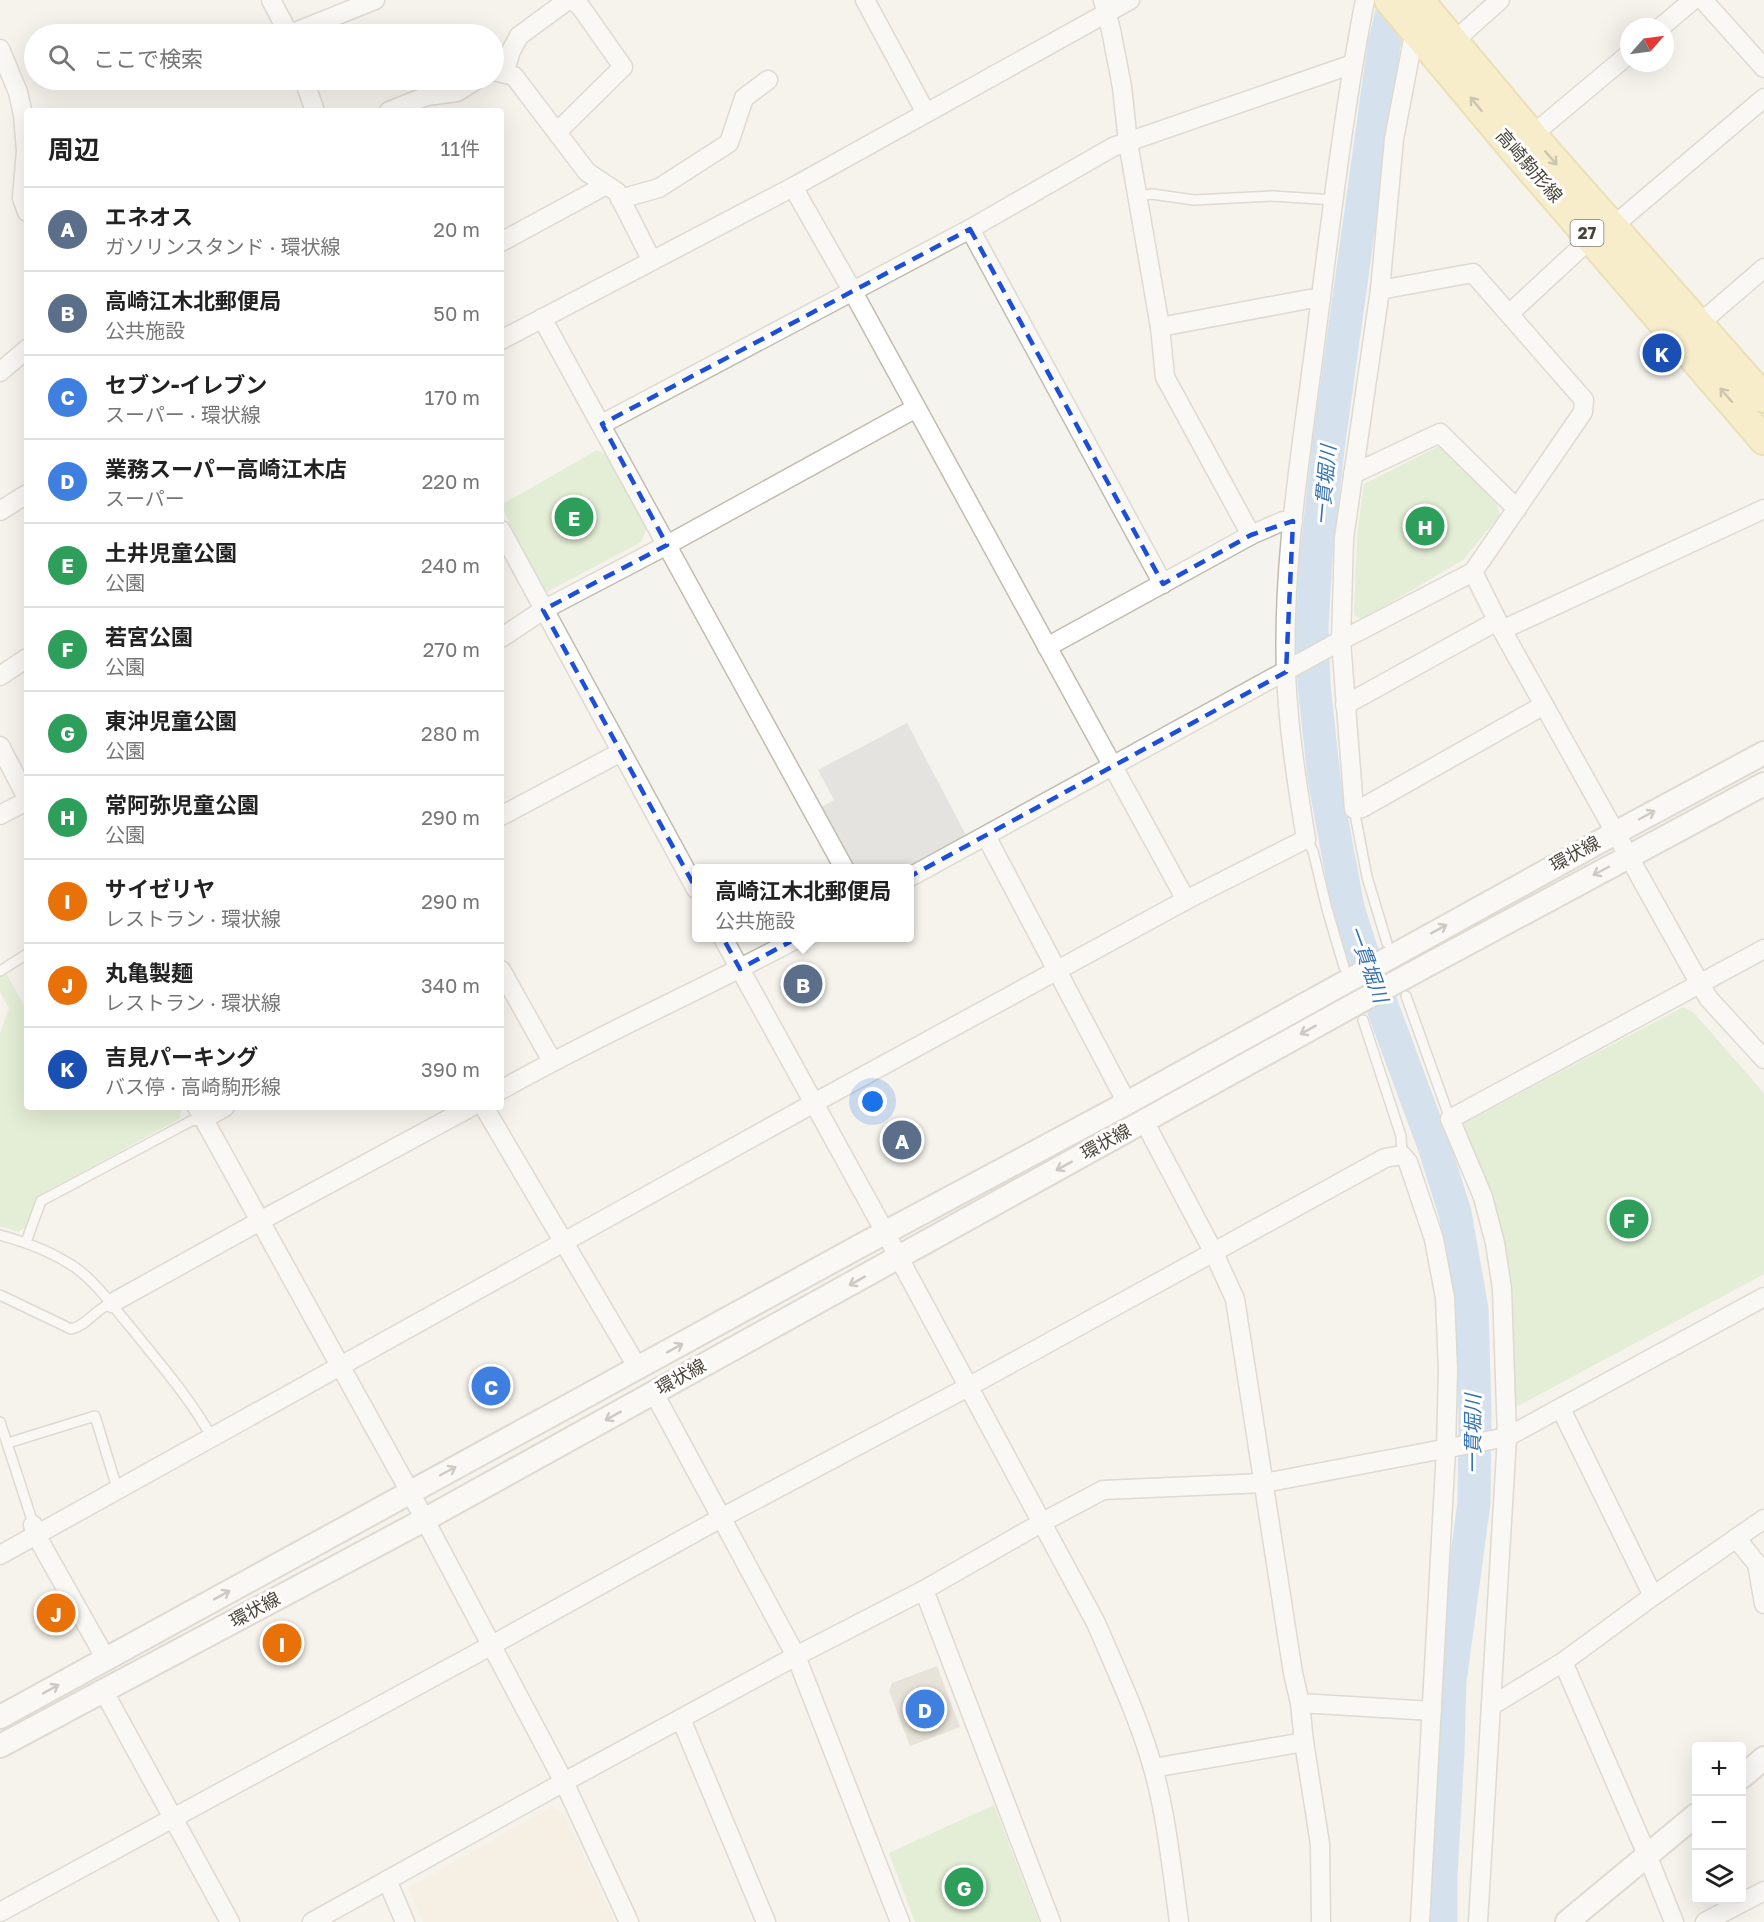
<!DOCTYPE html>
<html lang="ja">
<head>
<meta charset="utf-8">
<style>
	:root { --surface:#fff; --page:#f2f2f2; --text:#222; --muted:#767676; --line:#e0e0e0; --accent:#ee592b }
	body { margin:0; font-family:"Golos Text","Noto Sans JP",sans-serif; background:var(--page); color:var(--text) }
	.controls { position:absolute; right:18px; bottom:18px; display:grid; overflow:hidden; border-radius:6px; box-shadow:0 6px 24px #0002 }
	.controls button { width:54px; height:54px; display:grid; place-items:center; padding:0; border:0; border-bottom:2px solid var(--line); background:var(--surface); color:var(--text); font:30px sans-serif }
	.compass { position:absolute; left:1620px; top:18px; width:54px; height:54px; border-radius:50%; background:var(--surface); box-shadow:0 6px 24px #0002; rotate:62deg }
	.you { position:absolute; left:873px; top:1102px; width:21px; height:21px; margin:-15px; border:4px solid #fff; border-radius:50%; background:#1a73e8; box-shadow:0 0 0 9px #1a73e833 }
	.badge { display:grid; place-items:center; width:39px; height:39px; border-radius:50%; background:var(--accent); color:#fff; font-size:20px; font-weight:700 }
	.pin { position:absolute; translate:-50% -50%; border:3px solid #fff; box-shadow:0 2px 6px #0006 }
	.popup { position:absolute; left:692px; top:864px; width:222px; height:78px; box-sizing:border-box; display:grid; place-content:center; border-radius:6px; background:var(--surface); filter:drop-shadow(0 2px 4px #0005); font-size:20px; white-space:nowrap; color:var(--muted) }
	.popup b { font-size:22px; color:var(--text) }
	.popup::after { content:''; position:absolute; left:50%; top:100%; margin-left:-12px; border:12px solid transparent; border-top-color:var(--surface) }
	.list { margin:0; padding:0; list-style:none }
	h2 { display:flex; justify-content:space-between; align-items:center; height:78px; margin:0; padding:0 24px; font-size:26px }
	h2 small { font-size:20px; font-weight:400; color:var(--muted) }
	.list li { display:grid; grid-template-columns:39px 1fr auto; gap:18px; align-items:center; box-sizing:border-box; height:84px; padding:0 24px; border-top:2px solid var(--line) }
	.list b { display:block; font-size:22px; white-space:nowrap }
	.list p { margin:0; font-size:20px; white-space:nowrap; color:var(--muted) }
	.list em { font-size:20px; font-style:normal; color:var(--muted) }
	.icon { flex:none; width:33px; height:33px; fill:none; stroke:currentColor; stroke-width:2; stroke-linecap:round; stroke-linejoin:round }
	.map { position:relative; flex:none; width:1764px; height:1922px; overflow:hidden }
	.search { position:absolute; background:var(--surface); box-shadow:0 6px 24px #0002; left:24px; top:24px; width:480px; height:66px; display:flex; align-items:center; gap:15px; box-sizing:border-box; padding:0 21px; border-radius:33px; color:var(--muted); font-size:22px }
	.panel { position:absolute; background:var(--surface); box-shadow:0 6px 24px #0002; left:24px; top:108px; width:480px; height:1002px; border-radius:6px }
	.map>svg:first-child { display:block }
	.commercial { fill:#f5ecda }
	.green { fill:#cee7b8 }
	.parking { fill:#e5e3e0 }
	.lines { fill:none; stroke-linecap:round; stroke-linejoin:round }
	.river { stroke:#aeceed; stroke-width:33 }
	.building { fill:#d7d0c2 }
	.service-casing { stroke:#c1bcaf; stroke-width:12 }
	.minor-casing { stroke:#c1bcaf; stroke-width:21 }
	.tertiary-casing { stroke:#c1bcaf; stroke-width:26 }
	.primary-casing { stroke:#dec772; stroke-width:32 }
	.service { stroke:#fff; stroke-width:9 }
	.minor { stroke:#fff; stroke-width:18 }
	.tertiary { stroke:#fff; stroke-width:22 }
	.primary { stroke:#f9e7a2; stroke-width:28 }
	.oneway { stroke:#998e69 }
	.oneway2 { stroke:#9b9993 }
	.marked { fill:none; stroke:#1d4ed8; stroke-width:4.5; stroke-dasharray:12 8; stroke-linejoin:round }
	.labels { text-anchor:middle; stroke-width:6; stroke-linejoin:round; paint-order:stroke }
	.shield { fill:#fff; stroke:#807d75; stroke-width:1.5 }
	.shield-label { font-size:16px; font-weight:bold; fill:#4a453a }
	.street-label { font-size:18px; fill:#4a453a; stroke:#fff }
	.water-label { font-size:20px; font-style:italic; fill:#3874b1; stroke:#fff }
</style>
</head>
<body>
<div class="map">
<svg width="1764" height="1922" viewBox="0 0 1764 1922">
	<rect width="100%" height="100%" fill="#f5f3ed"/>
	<!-- commercial -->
	<path class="commercial" d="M551,1807L565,1815L615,1922H423L408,1888Z"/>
	<!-- green -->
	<g class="green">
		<path d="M1441,445L1497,505L1500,515L1463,560L1362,619L1354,615L1357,536L1364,484Z"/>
		<path d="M597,450L610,457L647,529L641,542L543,594L501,505Z"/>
		<path d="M6,973L27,1011V1107H182L179,1119L38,1196L25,1228L18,1232L0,1226V1033L9,1008L0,992V977Z"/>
		<path d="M1683,1007L1694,1013L1764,1093V1274L1514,1408L1508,1290L1459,1126Z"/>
		<path d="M994,1805L1039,1922H915L889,1853Z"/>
	</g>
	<!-- parking -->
	<path class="parking" d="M907,723L967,837L909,868H854L821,807L834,800L818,770Z"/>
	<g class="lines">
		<!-- river -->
		<path class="river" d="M1395,0L1384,45L1328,449L1316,557L1312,628L1314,684L1324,778L1348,908L1361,949L1434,1146L1455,1213L1472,1309L1475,1414L1474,1503L1450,1681L1448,1751L1441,1876V1922"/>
	</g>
	<!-- building -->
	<path class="building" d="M937,1666L960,1727L910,1746L889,1691L892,1683Z"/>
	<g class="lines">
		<defs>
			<g id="service">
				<path d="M1138,196L1152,194L1194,200L1273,196L1334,200"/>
				<path d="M1354,809L1367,877L1387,943"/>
				<path d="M1306,839L1313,851L1327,909L1344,967"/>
				<path d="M0,971L27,954"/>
				<path d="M1406,996L1450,1119"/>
				<path d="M1363,1020L1401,1136L1402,1155"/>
				<path d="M0,1235C26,1242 53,1252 76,1268C98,1284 114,1308 132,1329C160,1364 189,1397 211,1436"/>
				<path d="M26,1242L41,1201L191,1121L204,1119"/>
				<path d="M0,1295L71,1329C87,1326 96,1308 112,1303"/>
				<path d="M0,1422L33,1523"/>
				<path d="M8,1443L95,1416L117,1488"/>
			</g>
			<g id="minor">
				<path d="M271,0L289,34"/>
				<path d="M865,0L926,113"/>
				<path d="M1103,0L1111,30L1122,87L1128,142L1160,327L1165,377L1251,535"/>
				<path d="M1703,0L1764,68"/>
				<path d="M1661,27L1693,0"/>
				<path d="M1415,29L1394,139L1380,290L1344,538L1341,641L1354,809L1362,808L1544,705"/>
				<path d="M290,34L375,0"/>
				<path d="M1453,42L1500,0"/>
				<path d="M0,49L18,92L23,115L26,151L22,198L27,212"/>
				<path d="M494,71L514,76L587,172L617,192L652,261"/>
				<path d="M504,73L511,51L519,36L568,0"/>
				<path d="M304,80L315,111"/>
				<path d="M389,111L427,96L457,92L476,80"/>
				<path d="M557,132L623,67L580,6L571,0"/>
				<path d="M1525,141L1629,54"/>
				<path d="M793,187L853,292L1186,900"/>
				<path d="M620,199L659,188L729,143L744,98L768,80"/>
				<path d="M1612,227L1764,98"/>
				<path d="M970,229L1163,584"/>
				<path d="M501,242L606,185"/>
				<path d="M1509,314L1591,238"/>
				<path d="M542,318L844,868"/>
				<path d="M1699,324L1764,268"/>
				<path d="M1160,327L1309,299H1321"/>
				<path d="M501,340L793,187L1130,0"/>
				<path d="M0,372L27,349"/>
				<path d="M602,424L970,229L1113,147L1353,64"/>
				<path d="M1353,474L1440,433L1517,509"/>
				<path d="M0,511L27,494"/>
				<path d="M501,530L696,889"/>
				<path d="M1473,572L1502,630L1700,984L1709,999L1764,1059"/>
				<path d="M1502,630L1764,509"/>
				<path d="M501,638L543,610L667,545L916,408"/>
				<path d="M1047,647L1251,535L1283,521H1293"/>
				<path d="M0,676L27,658"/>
				<path d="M1345,705L1497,621"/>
				<path d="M0,746L27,798"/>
				<path d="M0,815L27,801"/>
				<path d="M501,816L621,752"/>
				<path d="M986,836L1127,1103"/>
				<path d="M910,877L1340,641L1473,572L1583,412L1584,400L1473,273L1380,290"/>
				<path d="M723,938L885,1232L1096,1623C1116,1670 1139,1718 1153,1768C1167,1818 1172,1871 1179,1922"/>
				<path d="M501,970L552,1061"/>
				<path d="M501,1090C598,1035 700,991 798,938"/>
				<path d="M197,1107L410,1492L564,1782L629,1922"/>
				<path d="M484,1107L638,1368"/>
				<path d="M204,1119L225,1107"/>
				<path d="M1144,1121L1213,1251L1235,1299L1293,1673L1300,1703L1304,1742L1320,1844L1321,1922"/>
				<path d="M112,1303L260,1221L471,1107"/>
				<path d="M654,1393L796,1656L900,1922"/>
				<path d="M1561,1409L1653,1596"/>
				<path d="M33,1525L36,1535L106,1659"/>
				<path d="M1736,1538L1757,1564L1764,1604"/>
				<path d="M0,1555L814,1103L1186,900L1306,839C1297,784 1288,727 1286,672C1282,557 1303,442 1317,328C1331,219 1344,108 1365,0"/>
				<path d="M924,1590L1051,1922"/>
				<path d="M1563,1662L1648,1857L1674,1922"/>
				<path d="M103,1690L230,1922"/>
				<path d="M1300,1703L1432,1711"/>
				<path d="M1491,1706L1563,1662L1653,1596L1764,1519"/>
				<path d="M681,1719L766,1922"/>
				<path d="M1153,1768L1304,1742"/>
				<path d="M387,1880L405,1922"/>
				<path d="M0,1912L492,1645L721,1518L968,1387L1385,1158L1402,1155L1408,1162L1434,1239L1445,1298L1448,1370L1446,1449L1420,1922"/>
				<path d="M312,1922L564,1782L796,1656L924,1590L1041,1523L1103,1490L1264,1483L1507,1437L1764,1297"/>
				<path d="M1478,1922L1507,1437L1502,1289L1495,1243L1483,1197L1450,1119L1764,949"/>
				<path d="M1705,1922L1764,1891"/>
			</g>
			<g id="tertiary">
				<path d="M0,1717L860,1246L1127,1103L1615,833L1764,753"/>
				<path d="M0,1746L424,1520L1359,1002L1764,784"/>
				<path d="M1742,1777L1764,1758"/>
				<path d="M1567,1922L1696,1815"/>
			</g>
			<g id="primary">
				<path d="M1389,0L1514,150L1764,440"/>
				<path d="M1419,0L1532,135L1764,398"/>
			</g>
		</defs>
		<!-- service casing -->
		<use href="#service" class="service-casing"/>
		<!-- minor casing -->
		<use href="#minor" class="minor-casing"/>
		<!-- tertiary casing -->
		<use href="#tertiary" class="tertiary-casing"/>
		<!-- primary casing -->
		<use href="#primary" class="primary-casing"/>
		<!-- service -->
		<use href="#service" class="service"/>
		<!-- minor -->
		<use href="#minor" class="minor"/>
		<!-- tertiary -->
		<use href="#tertiary" class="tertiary"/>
		<!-- primary -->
		<use href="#primary" class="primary"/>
	</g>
	<!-- one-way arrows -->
	<defs><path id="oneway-shaft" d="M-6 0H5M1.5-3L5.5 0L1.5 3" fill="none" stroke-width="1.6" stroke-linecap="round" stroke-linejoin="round" transform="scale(1.5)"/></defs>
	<g class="oneway">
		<use href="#oneway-shaft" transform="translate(1476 104) rotate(-129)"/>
		<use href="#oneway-shaft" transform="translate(1551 158) rotate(49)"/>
		<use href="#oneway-shaft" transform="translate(1726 395) rotate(-131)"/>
	</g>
	<g class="oneway2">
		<use href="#oneway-shaft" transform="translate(1647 815) rotate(-28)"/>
		<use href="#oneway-shaft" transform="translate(1601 871) rotate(152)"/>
		<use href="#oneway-shaft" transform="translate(1439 929) rotate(-29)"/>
		<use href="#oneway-shaft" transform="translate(1308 1030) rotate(151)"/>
		<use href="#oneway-shaft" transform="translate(1064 1166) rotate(151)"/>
		<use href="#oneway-shaft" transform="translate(857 1281) rotate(151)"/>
		<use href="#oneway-shaft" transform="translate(675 1348) rotate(-29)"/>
		<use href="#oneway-shaft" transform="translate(613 1416) rotate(151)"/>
		<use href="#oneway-shaft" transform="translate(448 1471) rotate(-28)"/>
		<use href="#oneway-shaft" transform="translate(222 1595) rotate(-29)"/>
		<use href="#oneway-shaft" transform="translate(51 1689) rotate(-29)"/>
	</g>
	<!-- marked area -->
	<path d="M0 0H1764V1922H0ZM970,229L1163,584L1251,535L1293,521L1286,672L740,969L543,610L667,545L602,424Z" fill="#f5f3ed" fill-opacity=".55" fill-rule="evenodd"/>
	<path class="marked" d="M970,229L1163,584L1251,535L1293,521L1286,672L740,969L543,610L667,545L602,424Z"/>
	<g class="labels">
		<!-- shield labels -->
		<rect class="shield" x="1570.5" y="220" width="33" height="26" rx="4.5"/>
		<g class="shield-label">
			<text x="1587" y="239">27</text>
		</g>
		<!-- street labels -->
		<g class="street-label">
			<text transform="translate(1529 166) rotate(49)" y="6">高崎駒形線</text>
			<text transform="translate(1575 854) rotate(-29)" y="6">環状線</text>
			<text transform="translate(1106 1142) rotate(-29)" y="6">環状線</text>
			<text transform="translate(681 1377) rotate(-29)" y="6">環状線</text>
			<text transform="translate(255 1610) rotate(-28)" y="6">環状線</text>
		</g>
		<!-- water labels -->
		<g class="water-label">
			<text transform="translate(1325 485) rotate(-85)" y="7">一貫堀川</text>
			<text transform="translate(1368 964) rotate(70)" y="7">一貫堀川</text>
			<text transform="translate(1473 1434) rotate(-90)" y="7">一貫堀川</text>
		</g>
	</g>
</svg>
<div class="controls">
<button>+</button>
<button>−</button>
<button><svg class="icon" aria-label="layers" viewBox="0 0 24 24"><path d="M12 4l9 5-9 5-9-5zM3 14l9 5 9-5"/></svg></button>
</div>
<svg class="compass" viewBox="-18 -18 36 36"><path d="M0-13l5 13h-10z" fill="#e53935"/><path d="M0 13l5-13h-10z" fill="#767676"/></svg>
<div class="you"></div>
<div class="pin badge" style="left:902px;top:1140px;background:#5c6f8a">A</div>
<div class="pin badge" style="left:803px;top:984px;background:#5c6f8a">B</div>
<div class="popup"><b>高崎江木北郵便局</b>公共施設</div>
<div class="pin badge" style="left:491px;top:1386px;background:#3f7fe0">C</div>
<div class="pin badge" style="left:925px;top:1709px;background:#3f7fe0">D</div>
<div class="pin badge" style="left:574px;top:517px;background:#2e9e5b">E</div>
<div class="pin badge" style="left:1629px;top:1219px;background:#2e9e5b">F</div>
<div class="pin badge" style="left:964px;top:1887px;background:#2e9e5b">G</div>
<div class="pin badge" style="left:1425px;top:526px;background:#2e9e5b">H</div>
<div class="pin badge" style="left:282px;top:1643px;background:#e8710a">I</div>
<div class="pin badge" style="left:56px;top:1613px;background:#e8710a">J</div>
<div class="pin badge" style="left:1662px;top:353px;background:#1a4fb4">K</div>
<div class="search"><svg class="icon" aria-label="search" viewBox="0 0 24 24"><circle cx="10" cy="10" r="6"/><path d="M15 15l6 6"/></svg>ここで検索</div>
<section class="panel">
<h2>周辺<small>11件</small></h2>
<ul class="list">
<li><span class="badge" style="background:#5c6f8a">A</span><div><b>エネオス</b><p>ガソリンスタンド · 環状線</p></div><em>20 m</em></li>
<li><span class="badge" style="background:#5c6f8a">B</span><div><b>高崎江木北郵便局</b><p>公共施設</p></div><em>50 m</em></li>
<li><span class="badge" style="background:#3f7fe0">C</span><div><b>セブン-イレブン</b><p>スーパー · 環状線</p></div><em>170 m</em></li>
<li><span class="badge" style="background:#3f7fe0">D</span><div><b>業務スーパー高崎江木店</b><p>スーパー</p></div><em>220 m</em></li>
<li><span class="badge" style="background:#2e9e5b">E</span><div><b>土井児童公園</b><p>公園</p></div><em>240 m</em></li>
<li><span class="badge" style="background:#2e9e5b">F</span><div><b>若宮公園</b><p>公園</p></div><em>270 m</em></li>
<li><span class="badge" style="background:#2e9e5b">G</span><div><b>東沖児童公園</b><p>公園</p></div><em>280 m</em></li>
<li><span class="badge" style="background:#2e9e5b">H</span><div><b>常阿弥児童公園</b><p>公園</p></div><em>290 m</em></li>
<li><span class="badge" style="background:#e8710a">I</span><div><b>サイゼリヤ</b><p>レストラン · 環状線</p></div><em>290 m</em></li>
<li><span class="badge" style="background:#e8710a">J</span><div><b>丸亀製麺</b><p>レストラン · 環状線</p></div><em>340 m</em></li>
<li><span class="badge" style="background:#1a4fb4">K</span><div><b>吉見パーキング</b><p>バス停 · 高崎駒形線</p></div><em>390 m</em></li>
</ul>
</section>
</div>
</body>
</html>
